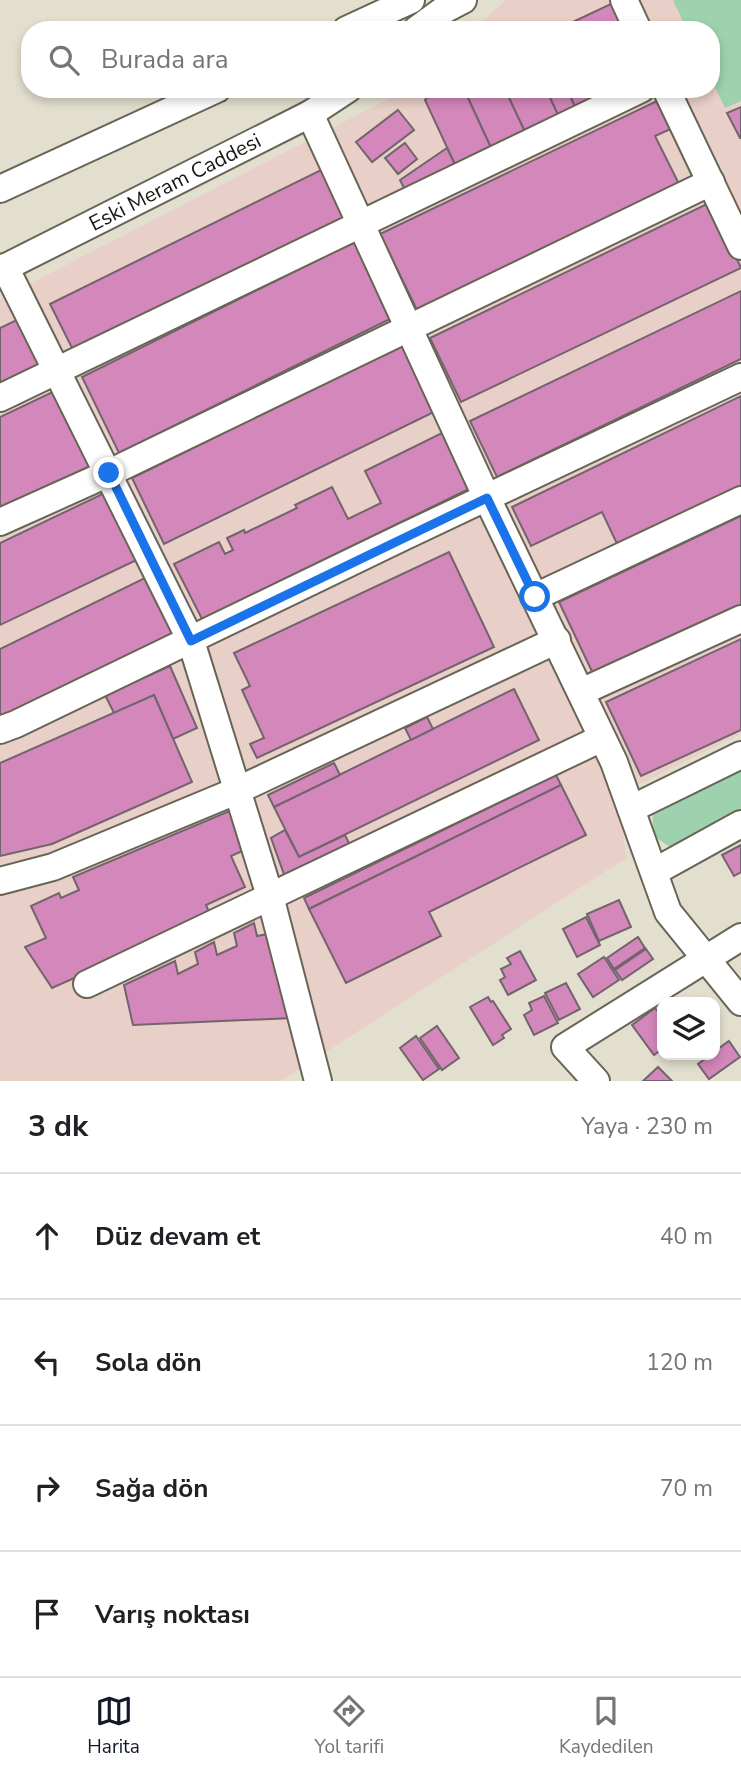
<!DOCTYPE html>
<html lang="tr">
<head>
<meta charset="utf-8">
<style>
	:root { --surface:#fff; --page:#f6f6f6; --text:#202124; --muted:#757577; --line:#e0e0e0; --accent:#111827 }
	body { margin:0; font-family:"Nunito Sans",sans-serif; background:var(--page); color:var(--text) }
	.controls { position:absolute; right:21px; bottom:21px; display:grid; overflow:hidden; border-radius:14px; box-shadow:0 4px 10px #0003 }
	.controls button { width:63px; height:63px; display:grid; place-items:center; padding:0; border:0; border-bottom:2px solid var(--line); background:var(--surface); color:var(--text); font:35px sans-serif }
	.stop { position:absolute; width:21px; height:21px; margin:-16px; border:5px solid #1a73e8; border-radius:50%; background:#fff }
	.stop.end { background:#1a73e8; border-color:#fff; box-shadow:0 2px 7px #0008 }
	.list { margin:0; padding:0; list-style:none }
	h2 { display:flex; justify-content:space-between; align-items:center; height:91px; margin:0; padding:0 28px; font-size:30px }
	h2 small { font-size:23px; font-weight:400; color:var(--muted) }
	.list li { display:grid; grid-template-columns:46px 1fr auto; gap:21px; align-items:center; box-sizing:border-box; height:126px; padding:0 28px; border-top:2px solid var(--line) }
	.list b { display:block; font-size:26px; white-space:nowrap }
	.list em { font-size:23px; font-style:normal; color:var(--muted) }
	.icon { flex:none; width:38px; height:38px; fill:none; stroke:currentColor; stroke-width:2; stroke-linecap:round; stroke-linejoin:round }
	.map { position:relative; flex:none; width:741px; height:1081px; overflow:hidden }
	.search { position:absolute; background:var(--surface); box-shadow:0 4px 10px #0003; left:21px; right:21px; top:21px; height:77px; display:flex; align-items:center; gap:18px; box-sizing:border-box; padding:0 24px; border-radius:28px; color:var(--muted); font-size:26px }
	.sheet { height:595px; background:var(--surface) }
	nav { display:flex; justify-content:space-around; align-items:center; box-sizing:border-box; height:98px; border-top:2px solid var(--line); background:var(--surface); font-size:19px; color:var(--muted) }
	nav a { display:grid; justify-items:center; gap:4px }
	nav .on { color:var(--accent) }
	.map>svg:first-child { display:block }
	.industrial { fill:#e8cfc7 }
	.green { fill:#9ed1ae }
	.building { fill:#d387ba; stroke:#72646c; stroke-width:2 }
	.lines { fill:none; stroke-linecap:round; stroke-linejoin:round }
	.minor-casing { stroke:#686556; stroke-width:30 }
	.path { stroke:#918d82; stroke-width:3.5; stroke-dasharray:3.5 3.5; stroke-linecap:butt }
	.minor { stroke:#fff; stroke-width:26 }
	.route { stroke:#1a73e8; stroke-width:9 }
	.labels { text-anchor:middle; stroke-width:7; stroke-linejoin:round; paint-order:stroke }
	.street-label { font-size:21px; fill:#181611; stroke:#fff }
</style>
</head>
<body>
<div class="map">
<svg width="741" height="1081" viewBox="0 0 741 1081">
	<rect width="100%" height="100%" fill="#e3dfcf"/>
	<!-- industrial -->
	<path class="industrial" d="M506,0H741V734L619,794L626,858L281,1081H0V299L408,89H711V30H473Z"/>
	<!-- green -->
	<g class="green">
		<path d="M673,0H741V101L725,108L711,79V30H687Z"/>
		<path d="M741,766V814L671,848L654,836L652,809Z"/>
	</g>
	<!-- building -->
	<g class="building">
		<path d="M615,2L626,26L618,30H561L560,28Z"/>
		<path d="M436,89H464L494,154L458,171L425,100Z"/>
		<path d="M464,89H505L528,138L494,154Z"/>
		<path d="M505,89H546L562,123L528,138Z"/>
		<path d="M546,89H567L579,115L562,123Z"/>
		<path d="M567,89H588L596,107L579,115Z"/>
		<path d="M661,99L675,127L655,136L680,186L418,312L380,234Z"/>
		<path d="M741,107V138H740L727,113Z"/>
		<path d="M398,110L414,130L372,162L356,142Z"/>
		<path d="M405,143L417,159L398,174L385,158Z"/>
		<path d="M447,148L458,171L407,194L400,180Z"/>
		<path d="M323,169L347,217L74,352L50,304Z"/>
		<path d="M711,202L741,268L461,402L430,338Z"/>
		<path d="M358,240L396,316L119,453L82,377Z"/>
		<path d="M741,291V359L497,477L470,421Z"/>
		<path d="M29,314L53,365L0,390V328Z"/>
		<path d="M410,342L442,408L164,544L132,478Z"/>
		<path d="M63,387L102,466L0,515V417Z"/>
		<path d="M741,396V490L619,548L602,512L531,546L512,507Z"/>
		<path d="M452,428L479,484L202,619L174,564L219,542L225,554L233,550L227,538L244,530L245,533L297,508L295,505L332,487L348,519L381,503L365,471Z"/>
		<path d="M113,489L145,556L0,625V543Z"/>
		<path d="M741,516V612L596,680L559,602Z"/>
		<path d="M449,552L494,647L257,758L250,744L264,738L242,690L250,686L234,653Z"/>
		<path d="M157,572L184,628L0,718V649Z"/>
		<path d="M741,639V730L641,776L606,702Z"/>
		<path d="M170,666L197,728L173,739L154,695L114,713L105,695Z"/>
		<path d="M514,689L539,740L299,857L274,807Z"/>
		<path d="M154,695L192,782L52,844L0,856V763Z"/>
		<path d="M427,717L433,729L411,740L405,728Z"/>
		<path d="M334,763L340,775L274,807L268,795Z"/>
		<path d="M556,775L561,785L309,909L304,898Z"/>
		<path d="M561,785L586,835L429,912L441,936L346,983L309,909Z"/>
		<path d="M232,810L249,848L231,856L245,887L206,905L211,917L52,988L25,947L46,938L31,906L59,893L61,898L79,890L73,877Z"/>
		<path d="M285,830L299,857L345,835L350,845L285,877L271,838Z"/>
		<path d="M741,845V872L734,876L722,855Z"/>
		<path d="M619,900L631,927L599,941L587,914Z"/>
		<path d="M586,917L600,945L577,957L563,929Z"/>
		<path d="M254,923L257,936L273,933L293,1018L133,1025L124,985L175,961L178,974L198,964L195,952L214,942L217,955L237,946L234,933Z"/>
		<path d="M638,937L645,948L614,969L607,958Z"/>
		<path d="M646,949L653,959L622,980L615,970Z"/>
		<path d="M520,951L536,980L508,995L500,980L505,977L501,969L511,964L507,958Z"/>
		<path d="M604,957L619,980L593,997L578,974Z"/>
		<path d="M566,983L580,1009L559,1020L545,993Z"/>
		<path d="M544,996L558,1023L534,1035L524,1015L532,1010L529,1003Z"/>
		<path d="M488,997L491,1002L493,1001L511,1029L502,1035L504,1038L493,1045L470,1007Z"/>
		<path d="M655,1008L662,1017V1049L654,1055L632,1025Z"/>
		<path d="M437,1026L459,1058L442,1070L420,1038Z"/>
		<path d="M416,1036L439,1069L423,1080L400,1048Z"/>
		<path d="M729,1041L740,1057L709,1079L698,1064L710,1055H715V1051Z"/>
		<path d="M658,1067L672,1081H643Z"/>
	</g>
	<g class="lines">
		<defs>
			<g id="minor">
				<path d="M624,0L638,30"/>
				<path d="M346,30L411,0"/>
				<path d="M416,30L442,11L463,0"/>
				<path d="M666,89L741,246"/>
				<path d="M310,114L487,498L614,762L668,912L741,1002"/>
				<path d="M0,189L217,89"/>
				<path d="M5,267L191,641L270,896L318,1081"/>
				<path d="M0,270L310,114L348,89"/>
				<path d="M0,398L641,89"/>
				<path d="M0,522L109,473L711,182"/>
				<path d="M535,597L741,500"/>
				<path d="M581,692L741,619"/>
				<path d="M0,730L16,724L403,537L741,377"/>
				<path d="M631,809L741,755"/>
				<path d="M654,872L741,824"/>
				<path d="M0,881L53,867L236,791L557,640"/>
				<path d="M87,984L602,738"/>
				<path d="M596,1081L565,1047L741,937"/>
			</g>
		</defs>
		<!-- minor casing -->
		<use href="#minor" class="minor-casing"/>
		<!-- path -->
		<path class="path" d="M317,30L324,26"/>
		<!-- minor -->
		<use href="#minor" class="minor"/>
	</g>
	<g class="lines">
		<!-- route -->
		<path class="route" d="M109,473L191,641L487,498L535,597"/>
	</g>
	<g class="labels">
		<!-- street labels -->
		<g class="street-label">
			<text transform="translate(175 182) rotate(-27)" y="7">Eski Meram Caddesi</text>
		</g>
	</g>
</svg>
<div class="controls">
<button><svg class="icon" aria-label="layers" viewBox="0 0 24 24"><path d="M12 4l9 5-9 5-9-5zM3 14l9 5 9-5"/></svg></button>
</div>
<div class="stop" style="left:535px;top:597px"></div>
<div class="stop end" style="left:109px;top:473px"></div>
<div class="search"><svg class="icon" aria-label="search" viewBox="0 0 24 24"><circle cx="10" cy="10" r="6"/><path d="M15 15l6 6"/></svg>Burada ara</div>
</div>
<section class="sheet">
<h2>3 dk<small>Yaya · 230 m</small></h2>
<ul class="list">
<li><svg class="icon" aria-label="ahead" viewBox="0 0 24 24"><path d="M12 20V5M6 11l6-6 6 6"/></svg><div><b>Düz devam et</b></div><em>40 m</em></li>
<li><svg class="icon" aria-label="left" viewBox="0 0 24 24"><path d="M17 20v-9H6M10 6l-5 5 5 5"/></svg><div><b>Sola dön</b></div><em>120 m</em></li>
<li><svg class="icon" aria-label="right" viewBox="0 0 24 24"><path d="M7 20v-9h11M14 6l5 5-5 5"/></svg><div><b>Sağa dön</b></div><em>70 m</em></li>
<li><svg class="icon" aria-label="arrive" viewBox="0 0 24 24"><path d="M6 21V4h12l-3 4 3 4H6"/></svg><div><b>Varış noktası</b></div></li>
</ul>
</section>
<nav>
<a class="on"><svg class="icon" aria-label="map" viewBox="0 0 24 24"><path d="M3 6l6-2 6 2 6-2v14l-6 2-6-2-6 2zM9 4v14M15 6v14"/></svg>Harita</a>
<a><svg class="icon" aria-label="directions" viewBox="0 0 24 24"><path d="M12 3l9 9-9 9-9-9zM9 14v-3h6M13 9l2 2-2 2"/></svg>Yol tarifi</a>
<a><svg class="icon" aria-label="saved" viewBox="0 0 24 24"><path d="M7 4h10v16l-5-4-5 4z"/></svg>Kaydedilen</a>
</nav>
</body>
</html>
